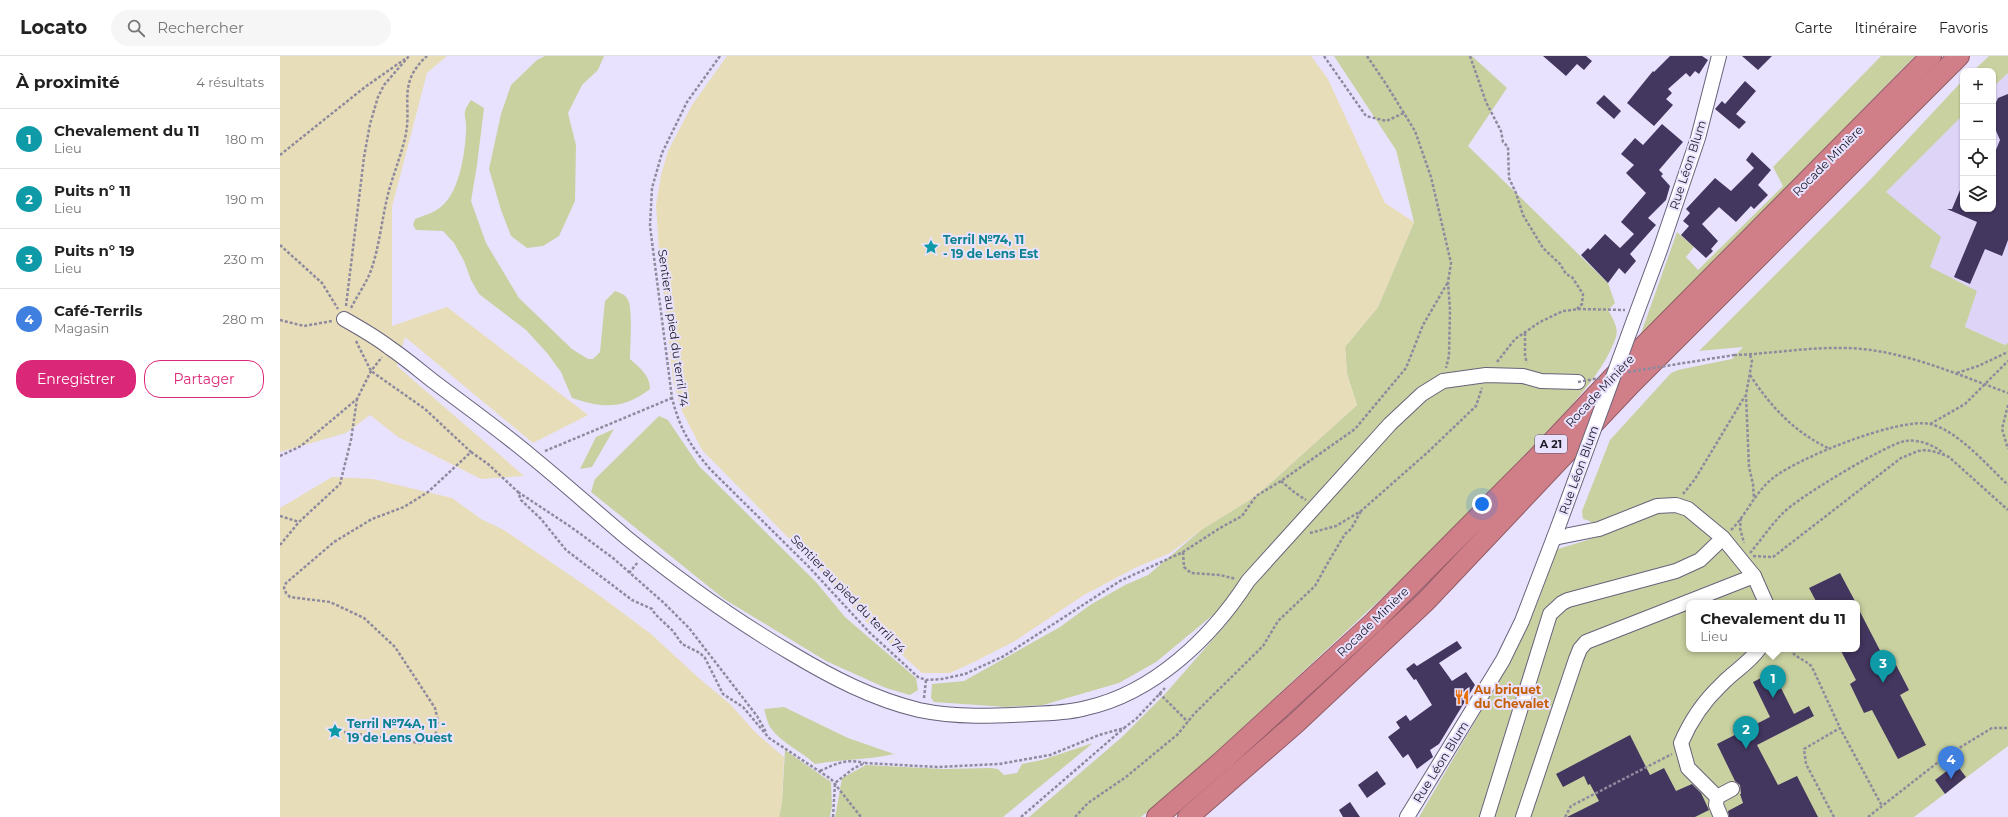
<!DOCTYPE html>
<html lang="fr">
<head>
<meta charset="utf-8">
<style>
	:root { --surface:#fff; --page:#f6f6f6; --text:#222; --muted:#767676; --line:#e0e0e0; --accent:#db2777 }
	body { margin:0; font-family:Montserrat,sans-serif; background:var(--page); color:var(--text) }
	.controls { position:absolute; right:12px; top:12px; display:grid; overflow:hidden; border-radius:8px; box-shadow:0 1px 3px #0004 }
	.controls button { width:36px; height:36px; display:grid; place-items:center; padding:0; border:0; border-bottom:1px solid var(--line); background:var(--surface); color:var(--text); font:20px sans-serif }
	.you { position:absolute; left:1202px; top:448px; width:14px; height:14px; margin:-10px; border:3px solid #fff; border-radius:50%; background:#1a73e8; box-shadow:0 0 0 6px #1a73e833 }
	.badge { display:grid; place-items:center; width:26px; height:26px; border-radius:50%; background:var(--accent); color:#fff; font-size:13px; font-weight:700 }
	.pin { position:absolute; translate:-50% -33px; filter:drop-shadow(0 1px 2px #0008) }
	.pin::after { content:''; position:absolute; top:21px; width:14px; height:12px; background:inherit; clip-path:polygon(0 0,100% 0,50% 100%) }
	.popup { position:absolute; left:1406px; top:544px; width:174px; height:52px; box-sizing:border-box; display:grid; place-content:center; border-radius:8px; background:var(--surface); filter:drop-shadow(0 1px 3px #0005); font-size:13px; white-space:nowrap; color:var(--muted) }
	.popup b { font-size:15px; color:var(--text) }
	.popup::after { content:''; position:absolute; left:50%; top:100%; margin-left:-8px; border:8px solid transparent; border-top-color:var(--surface) }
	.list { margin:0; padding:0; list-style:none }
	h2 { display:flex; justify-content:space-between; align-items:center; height:52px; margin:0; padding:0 16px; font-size:17px }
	h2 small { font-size:13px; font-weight:400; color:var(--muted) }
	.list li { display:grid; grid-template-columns:26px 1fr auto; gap:12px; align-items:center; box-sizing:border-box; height:60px; padding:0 16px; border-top:1px solid var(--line) }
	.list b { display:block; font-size:15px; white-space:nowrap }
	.list p { margin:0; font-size:13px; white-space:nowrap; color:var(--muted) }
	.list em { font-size:13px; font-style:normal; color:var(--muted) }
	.actions { display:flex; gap:8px; padding:12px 16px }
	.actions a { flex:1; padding:9px 0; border:1px solid var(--accent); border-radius:16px; text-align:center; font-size:14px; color:var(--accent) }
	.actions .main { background:var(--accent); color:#fff }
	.icon { flex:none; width:22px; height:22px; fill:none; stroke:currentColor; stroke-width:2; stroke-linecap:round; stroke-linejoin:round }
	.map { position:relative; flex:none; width:1728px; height:761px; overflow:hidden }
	header { display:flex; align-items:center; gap:24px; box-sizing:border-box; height:56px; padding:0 20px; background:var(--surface); border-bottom:1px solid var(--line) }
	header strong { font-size:19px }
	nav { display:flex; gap:22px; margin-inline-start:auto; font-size:14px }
	.search { width:280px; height:36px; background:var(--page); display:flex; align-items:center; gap:10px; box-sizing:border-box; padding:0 14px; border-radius:22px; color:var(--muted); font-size:15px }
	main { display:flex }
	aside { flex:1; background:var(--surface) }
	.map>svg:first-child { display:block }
	.built { fill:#ddd4f8 }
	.green { fill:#c9d1a0; fill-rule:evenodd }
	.sand { fill:#e7ddb8 }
	.building { fill:#43365f }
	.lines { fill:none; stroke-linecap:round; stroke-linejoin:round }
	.minor-casing { stroke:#68627b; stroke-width:16 }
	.highway-casing { stroke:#925c66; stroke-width:22 }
	.path { stroke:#8f8a9e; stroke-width:2.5; stroke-dasharray:3 2; stroke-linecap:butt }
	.minor { stroke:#fff; stroke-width:14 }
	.highway { stroke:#d07f89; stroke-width:20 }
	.minor-bridge-casing { stroke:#68627b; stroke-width:16; stroke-linecap:butt }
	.path-bridge { stroke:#8f8a9e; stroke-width:2.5; stroke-dasharray:3 2; stroke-linecap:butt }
	.minor-bridge { stroke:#fff; stroke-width:14 }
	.labels { text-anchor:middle; stroke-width:4; stroke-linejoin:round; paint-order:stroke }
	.shield { fill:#e9e2ff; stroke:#5b5766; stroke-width:1 }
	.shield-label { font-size:11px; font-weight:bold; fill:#1e1b25 }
	.street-label { font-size:12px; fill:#1e1b25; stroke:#e9e2ff }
	.culture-label { font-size:12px; font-weight:bold; fill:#0d838f; stroke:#e9e2ff; text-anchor:start }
	.food-label { font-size:12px; font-weight:bold; fill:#c56008; stroke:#e9e2ff; text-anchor:start }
</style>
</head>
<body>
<header>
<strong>Locato</strong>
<div class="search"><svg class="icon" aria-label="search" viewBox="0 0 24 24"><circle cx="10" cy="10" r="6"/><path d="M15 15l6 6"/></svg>Rechercher</div>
<nav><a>Carte</a><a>Itinéraire</a><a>Favoris</a></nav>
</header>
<main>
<aside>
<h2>À proximité<small>4 résultats</small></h2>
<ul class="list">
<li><span class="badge" style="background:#0f9aa8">1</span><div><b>Chevalement du 11</b><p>Lieu</p></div><em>180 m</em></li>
<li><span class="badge" style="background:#0f9aa8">2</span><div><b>Puits n° 11</b><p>Lieu</p></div><em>190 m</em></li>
<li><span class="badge" style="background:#0f9aa8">3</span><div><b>Puits n° 19</b><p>Lieu</p></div><em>230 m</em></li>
<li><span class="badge" style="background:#3f7fe0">4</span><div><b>Café-Terrils</b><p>Magasin</p></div><em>280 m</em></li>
</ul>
<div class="actions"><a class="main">Enregistrer</a><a>Partager</a></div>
</aside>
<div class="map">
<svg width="1728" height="761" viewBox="0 0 1728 761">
	<rect width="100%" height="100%" fill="#e9e2ff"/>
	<!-- built -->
	<path class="built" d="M1728,17V287L1726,289L1685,271L1697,235L1649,211L1606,136L1683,59V153H1713V31Z"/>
	<!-- green -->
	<g class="green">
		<path d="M265,0H324L318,14L302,29L288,57L296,89L295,145L279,180L263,190L247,192L231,180L221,154L209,113L221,58L231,29L257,4Z"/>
		<path d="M1054,0H1192L1227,32L1188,90L1328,227L1335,247L1328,254C1332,261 1339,272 1336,281C1322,323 1276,365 1246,398C1137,514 1017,620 901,729L861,761H749L842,681L885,638L948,566L939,554L876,606L839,627L763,649L726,651L654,646L651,642L652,628L684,625L780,571L810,549L845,529L868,519L921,474L976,440L1077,349L1067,318L1065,291L1098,251L1134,166L1116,94Z"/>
		<path d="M1601,0H1635L1360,280L1397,176L1414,191L1406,201L1418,214L1503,130L1493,111Z"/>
		<path d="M1709,0H1728V17L1713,31V15H1693Z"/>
		<path d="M1683,24V59L1606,136L1661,181L1650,211L1697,235L1685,271L1725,289L1728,287V690L1634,761H1139L1210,640L1246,570L1259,543L1275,494L1320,480C1319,468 1313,466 1303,463L1302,455L1330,384L1391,317L1398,314L1452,303L1463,291L1419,295L1588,126ZM1409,547H1577V593H1409Z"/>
		<path d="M191,44L204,52L197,109L191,145L206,187L239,242L292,293L308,303H313L320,296L325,245L335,235C341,237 345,238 348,244C353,253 350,291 350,303C360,312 370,319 370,333C343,354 322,352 292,342L281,316L267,297L246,274L199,238L191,224L184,205L174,187L163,175L136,174L133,169L135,163C142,160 151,158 158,153C179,140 185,98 186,75C187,58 180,60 191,44Z"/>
		<path d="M379,360L388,364L419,410L536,526L565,561L636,622L638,634L630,639L606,632L546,605L444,543L311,436L315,423Z"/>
		<path d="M334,373L312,411L300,413L316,381Z"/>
		<path d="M504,651L568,682L614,698C588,704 562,703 535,708C521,695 501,687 490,671C487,666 486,659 484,653Z"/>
		<path d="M813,687L723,761H555L562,722L586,709L663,713L711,712L718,713L724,719L737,717L742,708L762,704Z"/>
		<path d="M505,694L551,726L552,750L550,761H499L502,746Z"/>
	</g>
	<!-- sand -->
	<g class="sand">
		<path d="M0,0H167L147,17L112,151V270L167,251L308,359L253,387L125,281L117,310L244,420L201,423L118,381L90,359L66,377L0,396Z"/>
		<path d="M447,0H1031L1048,23L1105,147L1134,166L1098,251L1065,291L1067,318L1077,349L976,440L921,474L890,497L855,512L804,539L735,585L692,607L670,617H642L586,566L533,507L422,394L401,353L393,324L379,195L376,149L381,119L388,95L412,49Z"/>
		<path d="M52,421L93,423L172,442L201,463L224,474L316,537L371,578L421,624L450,648L477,678L504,701L502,746L499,761H0V452Z"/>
	</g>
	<!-- building -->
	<g class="building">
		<path d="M1263,0H1306L1312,5L1304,14L1297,8L1286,20Z"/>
		<path d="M1390,0H1422L1428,4L1419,18L1415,15L1410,21L1406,17L1388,33L1392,37L1386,43L1393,49L1374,70L1347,47L1373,15L1374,16Z"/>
		<path d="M1462,0H1492L1478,14Z"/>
		<path d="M1465,25L1476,35L1456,58L1466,66L1459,73L1435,53L1442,45L1445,48Z"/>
		<path d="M1728,38V184L1722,200L1705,193L1690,228L1674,221L1697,166L1667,153H1672L1683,127V153H1713V101L1720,84L1713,68V53L1718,42Z"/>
		<path d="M1324,39L1341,55L1334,63L1316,47Z"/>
		<path d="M1382,68L1403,86L1379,114L1383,118L1381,120L1390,130L1386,144L1368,162L1376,169L1350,198L1356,205L1345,218L1339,212L1328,227L1301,199L1308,192L1310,194L1325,178L1340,192L1354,178L1341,166L1366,137L1346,117L1354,109L1341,98L1355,82L1363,89Z"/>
		<path d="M1472,96L1491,114L1478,129L1488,139L1474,153L1471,150L1456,166L1439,151L1422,168L1438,185L1431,193L1433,195L1426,202L1401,179L1409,170L1403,165L1410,157L1406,153L1435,122L1451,135L1474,112L1466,104Z"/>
		<path d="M1560,517L1576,547H1537L1529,532Z"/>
		<path d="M1577,550L1607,608L1614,605L1629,634L1620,639L1646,689L1618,703L1592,654L1584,657L1570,628L1576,624L1560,593H1577Z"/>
		<path d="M1177,585L1182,592L1159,607L1172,625L1186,616L1195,629L1159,688L1150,694L1153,701L1137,713L1128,698L1123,702L1108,681L1120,672L1116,666L1126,659L1130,665L1152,649L1136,623L1134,624L1126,613L1134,607L1137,610Z"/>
		<path d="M1493,616L1514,658L1529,650L1534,660L1477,689L1498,729L1517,720L1538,761H1449L1448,755L1463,747L1460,738H1461L1460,729L1455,725L1437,688L1490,661L1473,626Z"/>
		<path d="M1350,679L1370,719L1384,712L1396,735L1412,728L1421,737L1429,754L1415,761H1287L1319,745L1310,728L1308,729L1304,720L1283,731L1276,718Z"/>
		<path d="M1676,708L1686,721L1665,738L1655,724Z"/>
		<path d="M1097,715L1106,728L1087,742L1078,729Z"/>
		<path d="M1070,746L1080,761H1063L1059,754Z"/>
	</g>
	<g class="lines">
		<defs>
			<g id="minor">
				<path d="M64,263C80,272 96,281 110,292C125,302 139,314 153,325C186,350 220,374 252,401C284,427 315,455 347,482C399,524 453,563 511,597C551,621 593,643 639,654C677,662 714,660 752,658C770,657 789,657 806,652C874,637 932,581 968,525L1110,368L1142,338L1163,325L1206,319L1243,320L1261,325L1298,326"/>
				<path d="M1354,264L1380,194L1418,82L1439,0"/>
				<path d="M1274,482L1319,473L1377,450L1396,449L1408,453L1443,482L1474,520L1486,547"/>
				<path d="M1437,741L1408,712L1401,687C1410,666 1424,645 1441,629C1454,615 1467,609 1479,593"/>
				<path d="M1127,761L1223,604L1242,565L1278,471"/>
				<path d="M1207,761L1270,558L1282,547L1288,544L1396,515L1420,504L1443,482"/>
				<path d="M1243,761L1296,603L1300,593L1306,586L1474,520"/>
				<path d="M1441,761L1436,749L1437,741L1452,733"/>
			</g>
			<g id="highway">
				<path d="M877,761L941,706L1094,566L1255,404L1338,316L1651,0"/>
				<path d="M908,761L1016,667L1146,545L1351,328L1679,0"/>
			</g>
		</defs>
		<!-- minor casing -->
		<use href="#minor" class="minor-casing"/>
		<!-- highway casing -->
		<use href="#highway" class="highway-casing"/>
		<!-- path -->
		<g class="path">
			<path d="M440,0L407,46L382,97L372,132L370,170L392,342C400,373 409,388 430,413L529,511L589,576L638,621L646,624L662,623L685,618L724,600L840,525L903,496L940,472L962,460L976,440L1001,425L1075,373L1126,312L1143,269L1168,226"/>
			<path d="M1044,0L1086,60L1106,65L1124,57"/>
			<path d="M1087,0L1106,28L1135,75L1151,121L1171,207L1168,226L1170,254L1169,300L1166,312"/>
			<path d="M1190,0L1206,46L1221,75L1223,86L1228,91L1229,122L1236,137L1243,159L1263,192L1280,208L1286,218L1292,221L1303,238L1302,248L1297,253"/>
			<path d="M0,99L85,31L125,3"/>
			<path d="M0,189L42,227L58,253"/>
			<path d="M66,250L84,101L90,68L98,41L104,29L129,0"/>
			<path d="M71,252C77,240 85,229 90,217C100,191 102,158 110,131C115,114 121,99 125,82C133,49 116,28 147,0"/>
			<path d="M0,264L24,270L52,265"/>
			<path d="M1245,277V300L1247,307"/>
			<path d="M1454,299C1488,298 1521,292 1555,292C1615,290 1673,317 1728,337"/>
			<path d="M1470,299L1472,305L1466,339L1469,411L1473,428L1474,443"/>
			<path d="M1217,306L1235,283L1260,266L1283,255L1300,253L1345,254"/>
			<path d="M1677,317L1698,310L1728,296"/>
			<path d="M1470,319C1491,351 1514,376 1550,393"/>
			<path d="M1728,349L1722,373L1728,393"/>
			<path d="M1650,368L1685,348L1728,305"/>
			<path d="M265,395L392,342"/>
			<path d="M191,396L208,408L238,436L241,444L261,463L286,494L352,544L372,553L375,558L393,575L402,588L420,597L425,602L443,638L463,651L489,682L551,723L581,761"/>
			<path d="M0,400L21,390L77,343L91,315L102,301"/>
			<path d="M1001,425L1014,436L1026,444"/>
			<path d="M238,436L291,471L333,502L384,547L409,572L477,660L486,676"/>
			<path d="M1403,438L1415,423L1465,340"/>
			<path d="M0,460L19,466"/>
			<path d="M1461,462L1460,472L1464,487"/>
			<path d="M1451,474C1467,458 1475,436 1493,422C1518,402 1619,361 1650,368C1677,374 1708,410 1728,429"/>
			<path d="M1030,477L1056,470L1081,455L1148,396L1196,350L1202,332"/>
			<path d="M0,489L19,466L60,428L71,384L77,343"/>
			<path d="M903,496L904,511L911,517L940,519L956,523"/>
			<path d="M1470,497C1481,484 1491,469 1503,457C1517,442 1607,388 1625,385C1638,383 1655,389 1664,398"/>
			<path d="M1473,500L1493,501L1621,402L1638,395L1646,394L1656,396L1669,401L1728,454"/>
			<path d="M349,517L358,506"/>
			<path d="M1510,593C1516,603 1525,603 1532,611L1560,672L1602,750"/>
			<path d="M879,637L908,666"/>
			<path d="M644,642L646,624"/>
			<path d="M64,676L140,687L150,684L156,677L158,665L155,652L115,591L84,562L50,546L10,541L6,537L4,532L6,527L54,486L92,463L124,451L148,436L191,396L145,353L91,315L76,285"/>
			<path d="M540,715C555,708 567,702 584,707"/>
			<path d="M553,761L555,727L574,712L585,707L657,711L719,708L770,699L819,679L844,672L856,663L885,632"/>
			<path d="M741,761L844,672"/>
			<path d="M795,761L808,747L846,721L898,678L914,658L983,590L998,565L1035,530L1050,503L1065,478L1071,473L1081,455"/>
			<path d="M1285,761L1291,750L1392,698"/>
			<path d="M1554,761L1526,708L1524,693L1560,672"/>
			<path d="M1588,761L1666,700L1712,672H1728"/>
		</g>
		<!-- minor -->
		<use href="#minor" class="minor"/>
		<!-- highway -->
		<use href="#highway" class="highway"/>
		<defs>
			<path id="minor-bridge" d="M1278,471L1354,264"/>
		</defs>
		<!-- minor-bridge casing -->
		<use href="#minor-bridge" class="minor-bridge-casing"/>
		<!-- path-bridge -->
		<g class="path-bridge">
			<path d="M1348,316L1454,299"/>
			<path d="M1298,326L1320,322"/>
		</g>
		<!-- minor-bridge -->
		<use href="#minor-bridge" class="minor-bridge"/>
	</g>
	<!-- icons -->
	<defs>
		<symbol id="sight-bare" viewBox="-9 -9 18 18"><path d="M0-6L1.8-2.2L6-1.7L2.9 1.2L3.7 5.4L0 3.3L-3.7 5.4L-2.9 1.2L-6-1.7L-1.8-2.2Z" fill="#0f9aa8" stroke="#e9e2ff" stroke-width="2.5" paint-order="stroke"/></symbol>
		<symbol id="restaurant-bare" viewBox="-9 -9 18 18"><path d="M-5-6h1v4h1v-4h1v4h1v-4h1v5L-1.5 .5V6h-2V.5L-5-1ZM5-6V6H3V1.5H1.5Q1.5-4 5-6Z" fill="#e8710a" stroke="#e9e2ff" stroke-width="2.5" paint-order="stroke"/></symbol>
	</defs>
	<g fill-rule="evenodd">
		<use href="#sight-bare" x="640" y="180" width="22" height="22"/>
		<use href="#restaurant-bare" x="1171" y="630" width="22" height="22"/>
		<use href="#sight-bare" x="44" y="664" width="22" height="22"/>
	</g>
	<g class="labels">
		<!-- shield labels -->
		<rect class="shield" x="1255" y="379" width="32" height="18" rx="3"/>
		<g class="shield-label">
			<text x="1271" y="392">A 21</text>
		</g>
		<!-- street labels -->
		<g class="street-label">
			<text transform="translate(1548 105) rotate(-45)" y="4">Rocade Minière</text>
			<text transform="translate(1408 109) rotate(-72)" y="4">Rue Léon Blum</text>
			<text transform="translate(393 272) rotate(82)" y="4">Sentier au pied du terril 74</text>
			<text transform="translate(1320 335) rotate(-47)" y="4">Rocade Minière</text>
			<text transform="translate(1299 414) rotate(-70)" y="4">Rue Léon Blum</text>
			<text transform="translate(568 538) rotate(46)" y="4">Sentier au pied du terril 74</text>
			<text transform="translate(1093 566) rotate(-44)" y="4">Rocade Minière</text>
			<text transform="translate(1161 706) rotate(-58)" y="4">Rue Léon Blum</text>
		</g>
		<!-- culture labels -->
		<g class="culture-label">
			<text x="663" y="188">Terril №74, 11<tspan x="663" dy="14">- 19 de Lens Est</tspan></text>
			<text x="67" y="672">Terril №74A, 11 -<tspan x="67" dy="14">19 de Lens Ouest</tspan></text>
		</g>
		<!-- food labels -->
		<g class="food-label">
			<text x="1194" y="638">Au briquet<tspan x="1194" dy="14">du Chevalet</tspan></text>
		</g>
	</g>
</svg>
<div class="controls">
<button>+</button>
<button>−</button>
<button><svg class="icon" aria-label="locate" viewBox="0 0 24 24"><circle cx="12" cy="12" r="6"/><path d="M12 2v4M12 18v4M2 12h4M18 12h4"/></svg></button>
<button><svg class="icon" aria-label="layers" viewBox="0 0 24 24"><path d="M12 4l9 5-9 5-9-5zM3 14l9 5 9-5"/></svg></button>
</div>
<div class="you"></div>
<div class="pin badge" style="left:1493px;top:642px;background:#0f9aa8">1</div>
<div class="popup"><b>Chevalement du 11</b>Lieu</div>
<div class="pin badge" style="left:1466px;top:693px;background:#0f9aa8">2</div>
<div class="pin badge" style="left:1603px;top:627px;background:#0f9aa8">3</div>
<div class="pin badge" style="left:1671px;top:723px;background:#3f7fe0">4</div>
</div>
</main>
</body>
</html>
